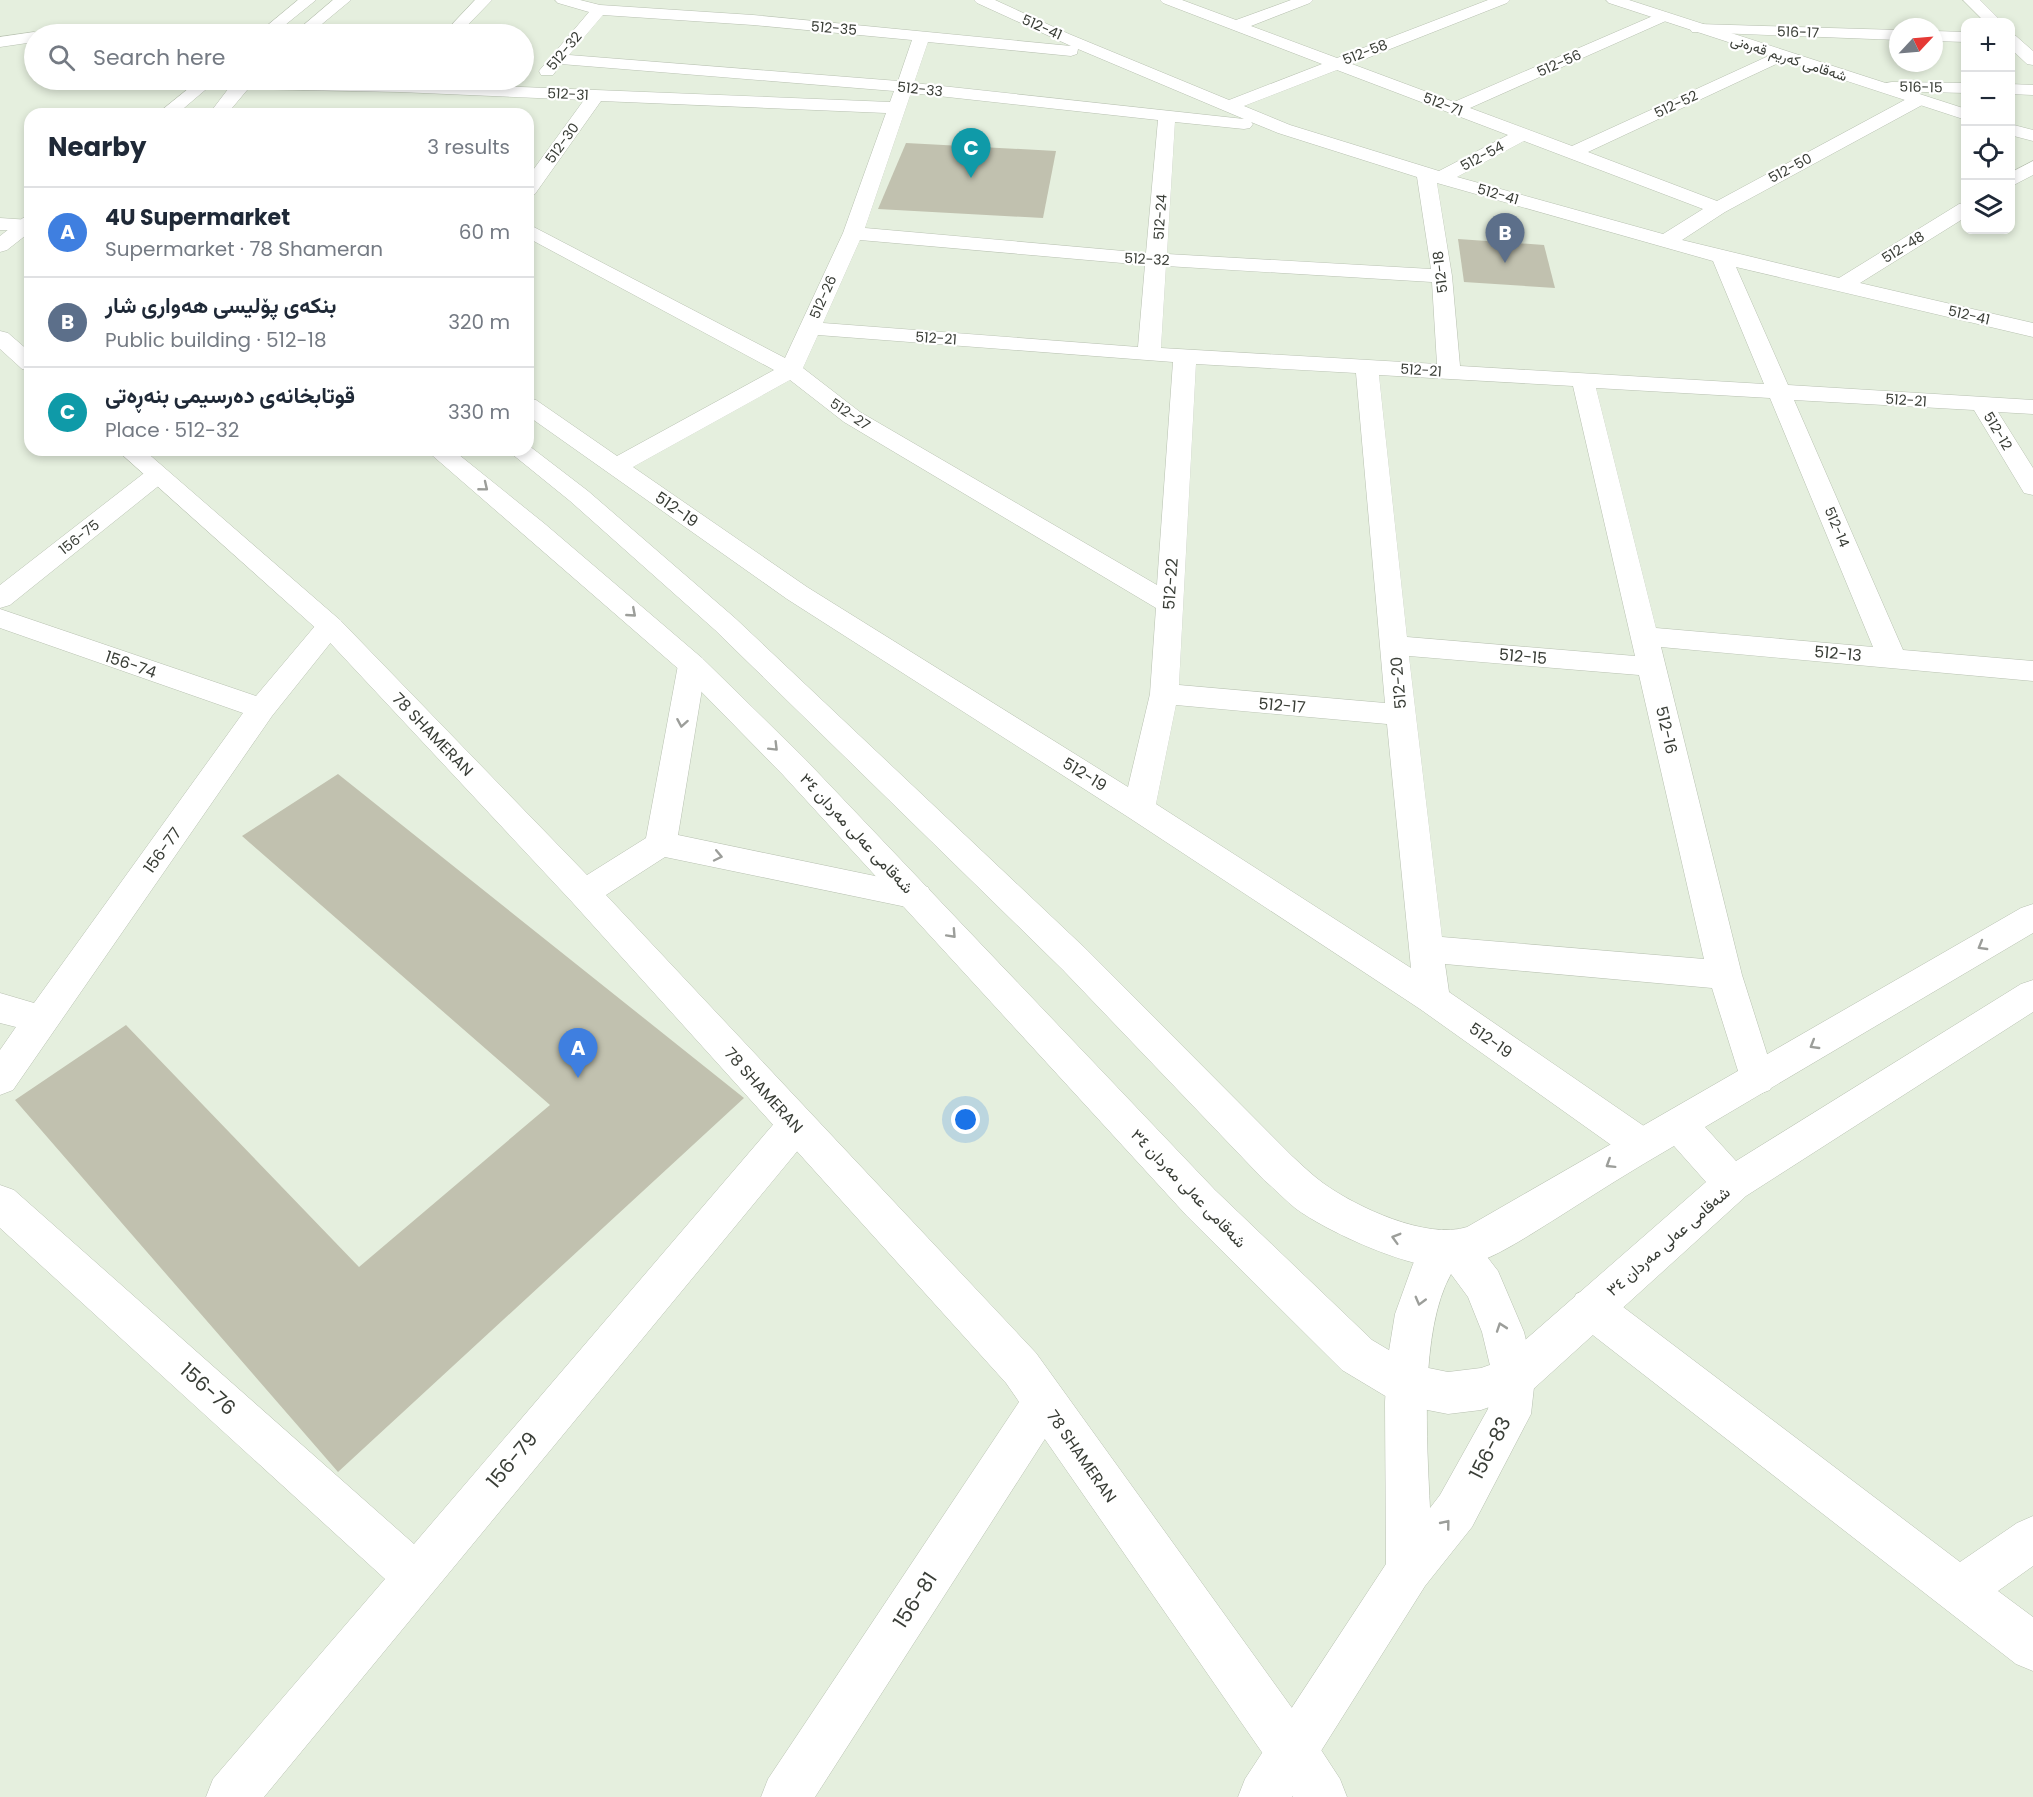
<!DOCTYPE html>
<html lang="en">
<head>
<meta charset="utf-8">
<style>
	:root { --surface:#fff; --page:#f6f6f7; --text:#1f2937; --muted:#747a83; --line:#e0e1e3; --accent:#111827 }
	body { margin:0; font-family:Poppins,Vazirmatn,sans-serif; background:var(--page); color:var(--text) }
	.controls { position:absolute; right:18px; top:18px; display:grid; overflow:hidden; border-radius:12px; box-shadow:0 3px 9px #0003 }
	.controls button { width:54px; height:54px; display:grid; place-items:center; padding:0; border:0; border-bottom:2px solid var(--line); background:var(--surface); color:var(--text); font:30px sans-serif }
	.compass { position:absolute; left:1889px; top:18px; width:54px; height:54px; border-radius:50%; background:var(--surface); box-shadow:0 3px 9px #0003; rotate:64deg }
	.you { position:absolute; left:966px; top:1120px; width:21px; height:21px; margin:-15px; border:4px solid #fff; border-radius:50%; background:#1a73e8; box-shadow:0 0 0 9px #1a73e833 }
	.badge { display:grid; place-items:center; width:39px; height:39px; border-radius:50%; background:var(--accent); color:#fff; font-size:20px; font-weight:700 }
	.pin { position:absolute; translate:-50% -50px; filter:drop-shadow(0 2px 3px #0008) }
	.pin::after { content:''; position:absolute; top:32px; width:21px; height:18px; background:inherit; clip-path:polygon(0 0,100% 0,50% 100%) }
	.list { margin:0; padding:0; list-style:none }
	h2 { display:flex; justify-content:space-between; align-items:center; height:78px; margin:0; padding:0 24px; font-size:26px }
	h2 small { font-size:20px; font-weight:400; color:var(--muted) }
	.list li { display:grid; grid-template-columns:39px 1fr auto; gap:18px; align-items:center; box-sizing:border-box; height:90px; padding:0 24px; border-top:2px solid var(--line) }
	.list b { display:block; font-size:22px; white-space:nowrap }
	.list p { margin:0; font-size:20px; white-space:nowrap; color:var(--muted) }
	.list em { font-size:20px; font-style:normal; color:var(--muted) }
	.icon { flex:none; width:33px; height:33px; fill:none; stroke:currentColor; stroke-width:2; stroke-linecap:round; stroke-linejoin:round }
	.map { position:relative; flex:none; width:2033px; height:1797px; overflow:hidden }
	.search { position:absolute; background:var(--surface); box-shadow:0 3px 9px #0003; left:24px; top:24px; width:510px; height:66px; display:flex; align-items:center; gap:15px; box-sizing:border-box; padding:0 21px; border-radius:33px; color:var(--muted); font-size:22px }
	.panel { position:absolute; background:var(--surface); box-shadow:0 3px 9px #0003; left:24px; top:108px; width:510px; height:348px; border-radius:18px }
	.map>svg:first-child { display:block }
	.building { fill:#c1c1af }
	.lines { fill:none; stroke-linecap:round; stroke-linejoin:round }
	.minor-casing { stroke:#b8c1b1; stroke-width:1 }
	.tertiary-casing { stroke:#b8c1b1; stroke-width:1 }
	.secondary-casing { stroke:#b8c1b1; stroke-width:1 }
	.minor { fill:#fff; fill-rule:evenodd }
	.tertiary { fill:#fff; fill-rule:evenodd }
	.secondary { fill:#fff; fill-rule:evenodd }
	.oneway { stroke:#9c9e9a }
	.labels { text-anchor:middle; stroke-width:4.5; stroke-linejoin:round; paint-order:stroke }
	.far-street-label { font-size:14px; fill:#393d36; stroke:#fff }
	.street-label { font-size:16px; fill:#393d36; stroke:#fff }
	.near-street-label { font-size:20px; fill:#393d36; stroke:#fff }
</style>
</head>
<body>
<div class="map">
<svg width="2033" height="1797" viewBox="0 0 2033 1797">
	<rect width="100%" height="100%" fill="#e5efde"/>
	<!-- building -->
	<g class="building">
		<path d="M906,143L1056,151L1043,218L878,209Z"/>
		<path d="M1458,239L1544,245L1555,288L1464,282Z"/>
		<path d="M338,774L744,1098L338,1472L15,1100L126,1025L359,1267L550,1105L242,836Z"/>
	</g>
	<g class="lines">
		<defs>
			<g id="minor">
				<path d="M333,0H351L310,34H293Z"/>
				<path d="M475,0H492L459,34H443Z"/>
				<path d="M555,0H580L600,5L753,15L1071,46L977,3L974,0H995L1069,34L1229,100L1322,64L1163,3L1160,0H1182L1236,20L1291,0H1313L1310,3L1251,26L1337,58L1488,0H1510L1507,3L1352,64L1454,102L1662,12L1668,14L1670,17L1668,20L1470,108L1572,146L1775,53H1787L1789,56L1787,59L1588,152L1717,201L1912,96H1924L1927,100L1924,104L1725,212L1682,240L1839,278L1959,204L1966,202V217L1860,283L2033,323V337L1736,267L1788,385L2033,400V414L1998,412L2033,468V495L2024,493L1974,410L1794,400L1903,650L2033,661V681L1661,647L1742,975L1775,1079L1770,1090L1757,1095L1744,1090L1712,988L1445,964L1449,992L1654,1133L1660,1145L1654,1157L1641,1162L1628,1157L1420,1009L1128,817L787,599L528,416V398L536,400L617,456L774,370L528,238V224L785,358L843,233L886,113L601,101L535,194L528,196V177L584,100L400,92L248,89L227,114H209L235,80H238L400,82L890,102L894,91L561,64L553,75H541L539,71L589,12L558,3ZM603,15L753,25L912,40L898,81L569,55ZM928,42L1071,56L1077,54L1078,49L1244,119L914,83ZM1337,70L1508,135L1439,171L1290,125L1244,106ZM911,93L1158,120L1146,253L865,228ZM1175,122L1244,129L1250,128L1253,124L1251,122L1278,133L1417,177L1431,269L1167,254ZM1524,141L1703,209L1663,234L1457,177ZM1437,183L1713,261L1764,384L1460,366L1452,276ZM860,240L1145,265L1138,347L823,323ZM1166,266L1432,282L1437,364L1161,348ZM818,335L1173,362L1157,585L860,412L803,368ZM1196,364L1356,373L1385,703L1179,685ZM1379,375L1573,386L1635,656L1407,637ZM790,380L844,422L1156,608L1150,694L1128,787L807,587L633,467ZM1596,388L1770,398L1873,647L1656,628ZM1409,656L1639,675L1704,959L1442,937ZM1176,705L1387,724L1411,968L1156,804Z"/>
				<path d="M1963,0H1980L2002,22H1985Z"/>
				<path d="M1698,24L1898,30V40L1692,32L1690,29L1692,26Z"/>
				<path d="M55,29H193L201,34H47Z"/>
				<path d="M1934,31L1966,32V42L1934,41Z"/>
				<path d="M34,32L40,34H34V42L0,47V37Z"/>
				<path d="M2010,34L2016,36L2033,51V65L2027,64L2010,48Z"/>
				<path d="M1892,82L1966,83V93L1886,91L1883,87L1886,83Z"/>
				<path d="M2010,84L2033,85V95L2010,94Z"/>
				<path d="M2033,161V175L2010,187V173Z"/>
				<path d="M0,218L30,220V230H0Z"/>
				<path d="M157,468L166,470L169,475L166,480L10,605L0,608V585L148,470Z"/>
				<path d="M0,609L256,696L320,620L330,617L340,620L344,626L272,716L13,1090L0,1095V1050L16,1027L0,1023V993L34,1003L243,713L0,628Z"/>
				<path d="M796,1108L809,1113L815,1125L809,1137L264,1797H206L213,1779L385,1579L0,1228V1185L14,1190L414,1544L783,1113Z"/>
				<path d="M1444,1230L1450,1233L1457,1230L1471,1236L1498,1271L1524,1332L1535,1378L1531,1414L1472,1527L1425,1586L1292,1797H1238L1245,1779L1386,1564L1385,1402L1388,1357L1395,1314L1413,1264L1430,1236ZM1451,1274L1468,1297L1482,1332L1493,1378L1488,1409L1440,1495L1430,1508C1427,1443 1419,1331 1451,1274Z"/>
				<path d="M1591,1288L1606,1294L1960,1562L2017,1523L2033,1516V1566L1998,1591L2033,1617V1671L2016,1664L1576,1322L1570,1308L1576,1294Z"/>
				<path d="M1044,1381L1059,1387L1065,1402L1059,1417L815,1797H761L768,1779L1029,1387Z"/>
			</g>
			<g id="tertiary">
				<path d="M1606,0H1629L1966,109V120L1609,3Z"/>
				<path d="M2010,124L2033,130V141L2010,135Z"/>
				<path d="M30,216V232L7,250L0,252V236L23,218Z"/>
				<path d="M0,331L8,333L30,352V371L22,369L0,349Z"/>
				<path d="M117,450H144L340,620L587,875L646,838L678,665L682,658L692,655L702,658L706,665L678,835L928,887L932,896L928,905L916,909L665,857L606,895L1036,1353L1310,1733L1340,1779L1347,1797H1293L1006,1383L572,902L320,632Z"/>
			</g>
			<g id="secondary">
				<path d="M298,0H316L274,34H257Z"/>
				<path d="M199,80H217L177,114H157Z"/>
				<path d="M528,445L588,491L735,618L1087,950L1292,1156C1302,1165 1312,1175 1323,1183C1356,1207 1427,1240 1467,1227L2021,908L2033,904V933L1705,1127L1736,1161L2021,984L2033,980V1012L1746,1196L1529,1393L1481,1410L1448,1414L1407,1406L1392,1400L1342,1370L1187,1216L783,775L682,672L426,450H453L545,524L702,658L805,759L1215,1190L1372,1340L1414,1365L1448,1372L1481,1368L1501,1361L1706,1182L1674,1146C1634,1169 1596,1193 1557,1218C1529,1235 1488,1264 1455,1268C1415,1272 1327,1232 1295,1208C1284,1199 1275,1189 1264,1180L1063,970L715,630L570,501L507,450H528Z"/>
			</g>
		</defs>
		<!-- minor casing -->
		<use href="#minor" class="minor-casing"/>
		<!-- tertiary casing -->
		<use href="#tertiary" class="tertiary-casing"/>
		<!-- secondary casing -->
		<use href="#secondary" class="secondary-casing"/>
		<!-- minor -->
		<use href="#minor" class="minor"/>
		<!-- tertiary -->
		<use href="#tertiary" class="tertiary"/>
		<!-- secondary -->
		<use href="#secondary" class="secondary"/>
	</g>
	<!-- one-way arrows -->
	<defs><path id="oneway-chevron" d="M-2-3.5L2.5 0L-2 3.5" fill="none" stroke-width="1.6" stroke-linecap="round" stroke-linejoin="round" transform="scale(1.5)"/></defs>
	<g class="oneway">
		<use href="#oneway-chevron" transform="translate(484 487) rotate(39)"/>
		<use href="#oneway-chevron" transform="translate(632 613) rotate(41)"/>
		<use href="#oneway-chevron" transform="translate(682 723) rotate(100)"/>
		<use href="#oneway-chevron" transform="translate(774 747) rotate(45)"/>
		<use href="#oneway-chevron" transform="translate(718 856) rotate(12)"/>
		<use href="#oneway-chevron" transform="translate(952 934) rotate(47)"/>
		<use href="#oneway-chevron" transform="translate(1982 946) rotate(150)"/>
		<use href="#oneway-chevron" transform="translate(1814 1045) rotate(149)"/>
		<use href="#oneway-chevron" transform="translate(1610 1164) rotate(148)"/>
		<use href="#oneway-chevron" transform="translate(1396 1238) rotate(-164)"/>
		<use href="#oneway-chevron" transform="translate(1420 1301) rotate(105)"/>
		<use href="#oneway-chevron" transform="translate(1501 1327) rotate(-109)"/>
		<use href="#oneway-chevron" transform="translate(1446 1524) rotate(-51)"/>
	</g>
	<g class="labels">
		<!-- far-street labels -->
		<g class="far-street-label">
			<text transform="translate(1042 27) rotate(24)" y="5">512-41</text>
			<text transform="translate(834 28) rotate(5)" y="5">512-35</text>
			<text transform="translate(1798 32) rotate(2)" y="5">516-17</text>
			<text transform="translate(564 51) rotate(-50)" y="5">512-32</text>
			<text transform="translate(1365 52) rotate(-21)" y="5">512-58</text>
			<text transform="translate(1789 58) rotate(18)" y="5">شەقامی کەریم قەرەنی</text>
			<text transform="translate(1559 63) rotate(-24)" y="5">512-56</text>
			<text transform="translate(1921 87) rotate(1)" y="5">516-15</text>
			<text transform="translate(920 89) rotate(6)" y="5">512-33</text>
			<text transform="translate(568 94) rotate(3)" y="5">512-31</text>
			<text transform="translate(1443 104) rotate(21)" y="5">512-71</text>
			<text transform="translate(1676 104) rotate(-25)" y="5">512-52</text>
			<text transform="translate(562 143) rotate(-54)" y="5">512-30</text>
			<text transform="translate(1482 156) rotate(-28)" y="5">512-54</text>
			<text transform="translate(1790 168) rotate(-28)" y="5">512-50</text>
			<text transform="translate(1498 194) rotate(16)" y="5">512-41</text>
			<text transform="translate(1160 217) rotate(-86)" y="5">512-24</text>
			<text transform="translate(1903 247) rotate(-32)" y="5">512-48</text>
			<text transform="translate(1147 259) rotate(3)" y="5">512-32</text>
			<text transform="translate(1440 272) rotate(-97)" y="5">512-18</text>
			<text transform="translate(823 297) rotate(-66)" y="5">512-26</text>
			<text transform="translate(1969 315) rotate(13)" y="5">512-41</text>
			<text transform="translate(936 338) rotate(4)" y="5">512-21</text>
			<text transform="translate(1421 370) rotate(4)" y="5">512-21</text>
			<text transform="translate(1906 400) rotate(4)" y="5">512-21</text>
			<text transform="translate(850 414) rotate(34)" y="5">512-27</text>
			<text transform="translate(1998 431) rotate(59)" y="5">512-12</text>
			<text transform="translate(1837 527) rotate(67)" y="5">512-14</text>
			<text transform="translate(79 537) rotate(-38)" y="5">156-75</text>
		</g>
		<!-- street labels -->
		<g class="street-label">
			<text transform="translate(677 509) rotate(35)" y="6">512-19</text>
			<text transform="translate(1170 584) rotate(-86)" y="6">512-22</text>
			<text transform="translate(1838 653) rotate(5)" y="6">512-13</text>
			<text transform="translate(1523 656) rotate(5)" y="6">512-15</text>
			<text transform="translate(131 664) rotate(19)" y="6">156-74</text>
			<text transform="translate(1398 683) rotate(-95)" y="6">512-20</text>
			<text transform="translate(1282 705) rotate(5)" y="6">512-17</text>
			<text transform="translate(1667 730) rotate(77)" y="6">512-16</text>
			<text transform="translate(433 734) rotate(46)" y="6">78 SHAMERAN</text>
			<text transform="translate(1085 774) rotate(32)" y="6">512-19</text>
			<text transform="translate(857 833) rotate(47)" y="6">شەقامی عەلی مەردان ٣٤</text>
			<text transform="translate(162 850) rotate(-54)" y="6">156-77</text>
			<text transform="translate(1491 1040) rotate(35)" y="6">512-19</text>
			<text transform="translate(764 1090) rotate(48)" y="6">78 SHAMERAN</text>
			<text transform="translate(1189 1188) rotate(46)" y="6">شەقامی عەلی مەردان ٣٤</text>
			<text transform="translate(1668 1241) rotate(-41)" y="6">شەقامی عەلی مەردان ٣٤</text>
			<text transform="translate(1082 1456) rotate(55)" y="6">78 SHAMERAN</text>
		</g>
		<!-- near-street labels -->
		<g class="near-street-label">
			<text transform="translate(208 1389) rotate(42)" y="7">156-76</text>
			<text transform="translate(1490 1448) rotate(-63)" y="7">156-83</text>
			<text transform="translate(512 1460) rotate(-50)" y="7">156-79</text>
			<text transform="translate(915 1600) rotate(-57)" y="7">156-81</text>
		</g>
	</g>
</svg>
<div class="controls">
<button>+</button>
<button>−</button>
<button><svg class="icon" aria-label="locate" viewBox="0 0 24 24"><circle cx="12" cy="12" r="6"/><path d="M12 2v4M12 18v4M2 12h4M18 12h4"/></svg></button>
<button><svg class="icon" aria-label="layers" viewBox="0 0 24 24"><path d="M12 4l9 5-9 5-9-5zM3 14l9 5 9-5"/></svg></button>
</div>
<svg class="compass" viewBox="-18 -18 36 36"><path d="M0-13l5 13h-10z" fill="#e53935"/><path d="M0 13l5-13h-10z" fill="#747a83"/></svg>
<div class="you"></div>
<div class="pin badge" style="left:578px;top:1078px;background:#3f7fe0">A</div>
<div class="pin badge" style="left:1505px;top:263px;background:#5c6f8a">B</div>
<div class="pin badge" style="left:971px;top:178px;background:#0f9aa8">C</div>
<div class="search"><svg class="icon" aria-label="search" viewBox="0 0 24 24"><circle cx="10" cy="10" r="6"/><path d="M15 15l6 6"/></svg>Search here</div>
<section class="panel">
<h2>Nearby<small>3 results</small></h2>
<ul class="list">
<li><span class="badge" style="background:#3f7fe0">A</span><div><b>4U Supermarket</b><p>Supermarket · 78 Shameran</p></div><em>60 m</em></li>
<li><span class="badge" style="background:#5c6f8a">B</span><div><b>بنکەی پۆلیسی هەواری شار</b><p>Public building · 512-18</p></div><em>320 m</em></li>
<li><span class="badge" style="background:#0f9aa8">C</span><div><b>قوتابخانەی دەرسیمی بنەڕەتی</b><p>Place · 512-32</p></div><em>330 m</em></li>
</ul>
</section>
</div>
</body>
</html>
